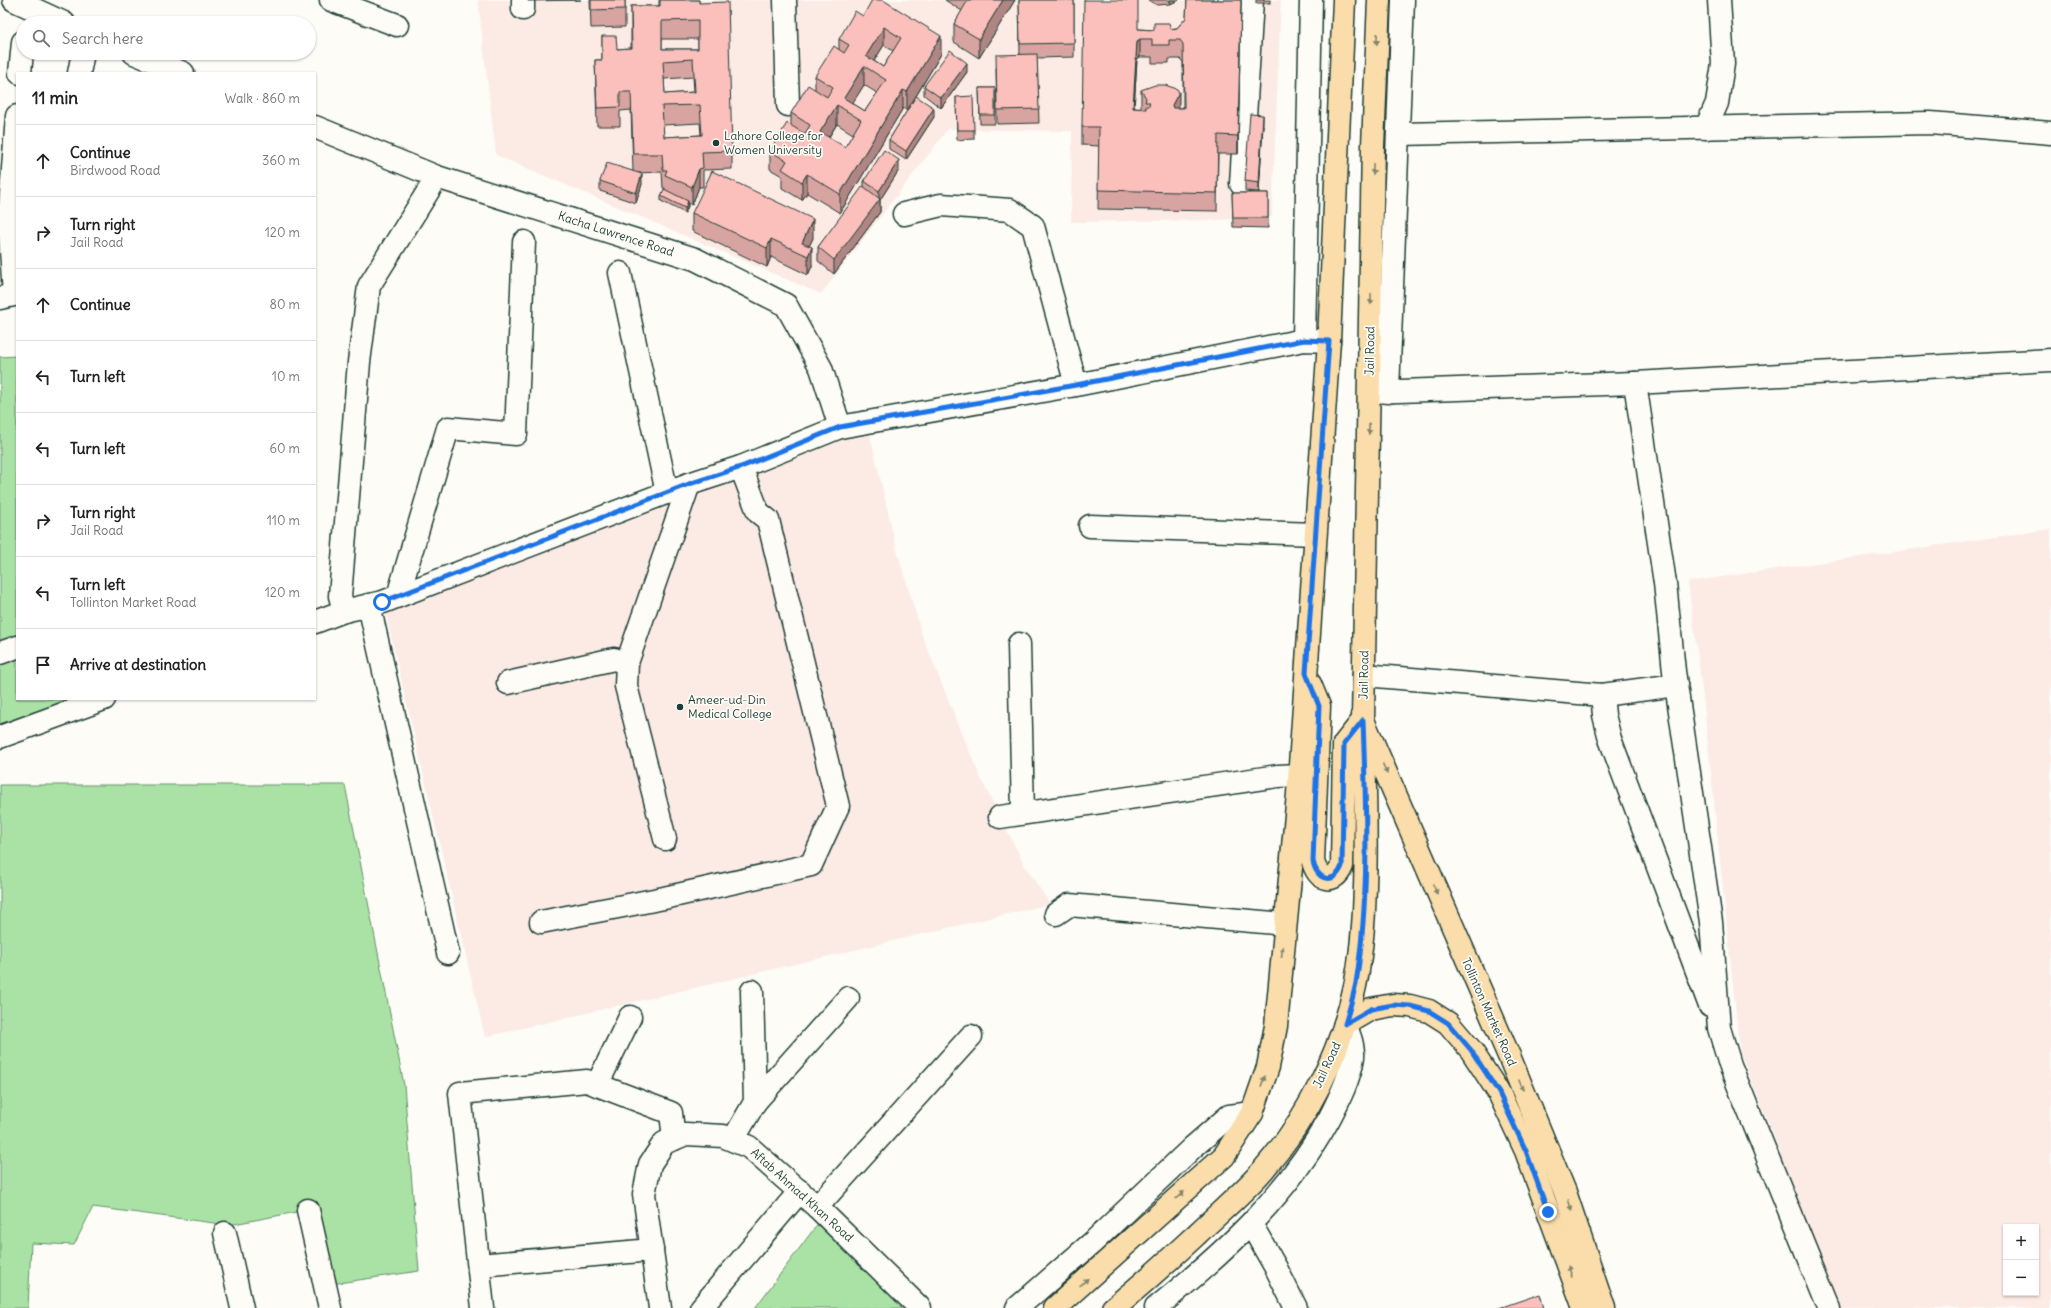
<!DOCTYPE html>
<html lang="en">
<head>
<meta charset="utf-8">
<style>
	:root { --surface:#fff; --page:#f6f6f6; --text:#222; --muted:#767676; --line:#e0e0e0 }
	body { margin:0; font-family:Delius,sans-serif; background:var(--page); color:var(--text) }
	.controls { position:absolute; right:12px; bottom:12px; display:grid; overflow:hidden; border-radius:0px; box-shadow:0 1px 3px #0004 }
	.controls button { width:36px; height:36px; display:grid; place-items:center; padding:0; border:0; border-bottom:1px solid var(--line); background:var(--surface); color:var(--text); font:20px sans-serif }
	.stop { position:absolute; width:12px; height:12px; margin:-9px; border:3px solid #1a73e8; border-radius:50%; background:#fff }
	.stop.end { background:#1a73e8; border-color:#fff; box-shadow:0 1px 4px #0008 }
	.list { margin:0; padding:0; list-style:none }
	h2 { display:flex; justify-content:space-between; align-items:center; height:52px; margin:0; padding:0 16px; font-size:17px }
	h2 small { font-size:13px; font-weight:400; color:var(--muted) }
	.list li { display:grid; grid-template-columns:26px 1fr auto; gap:12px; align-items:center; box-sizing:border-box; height:72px; padding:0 16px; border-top:1px solid var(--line) }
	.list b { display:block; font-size:15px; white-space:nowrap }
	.list p { margin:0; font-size:13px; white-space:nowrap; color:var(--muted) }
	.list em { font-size:13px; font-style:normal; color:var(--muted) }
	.icon { flex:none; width:22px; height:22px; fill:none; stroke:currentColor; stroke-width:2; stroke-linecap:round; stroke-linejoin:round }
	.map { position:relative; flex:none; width:2051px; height:1308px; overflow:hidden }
	.search { position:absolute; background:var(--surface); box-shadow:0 1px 3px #0004; left:16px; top:16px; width:300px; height:44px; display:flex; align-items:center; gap:10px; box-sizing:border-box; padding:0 14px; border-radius:22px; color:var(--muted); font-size:15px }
	.panel { position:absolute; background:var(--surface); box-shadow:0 1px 3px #0004; left:16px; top:72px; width:300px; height:628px; border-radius:0px }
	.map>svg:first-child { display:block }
	.built { fill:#fceae5; fill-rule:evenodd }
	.green { fill:#aae2a5; stroke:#64906c }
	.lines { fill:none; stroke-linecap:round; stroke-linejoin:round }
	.minor-casing { stroke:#1f3d34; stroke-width:25 }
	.major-casing { stroke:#1f3d34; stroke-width:25 }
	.minor { stroke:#fdfcf7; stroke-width:22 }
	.major { stroke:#faddab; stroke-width:22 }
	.wall { fill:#d8a4a2; stroke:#1f3d34; fill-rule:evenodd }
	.shaded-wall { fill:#b08684; stroke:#1f3d34 }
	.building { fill:#fbbfbc; stroke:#1f3d34; fill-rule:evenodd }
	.oneway { fill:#82856a }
	.route { stroke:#1a73e8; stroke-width:5 }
	.poi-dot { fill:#1f3d34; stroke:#fdfcf7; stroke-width:1.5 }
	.labels { text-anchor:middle; stroke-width:3.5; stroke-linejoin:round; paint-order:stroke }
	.poi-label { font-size:12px; fill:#1f3d34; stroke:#fdfcf7; text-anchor:start }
	.street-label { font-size:12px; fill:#1f3d34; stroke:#fdfcf7 }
</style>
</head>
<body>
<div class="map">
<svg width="2051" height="1308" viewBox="0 0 2051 1308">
	<rect width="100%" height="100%" fill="#fdfcf7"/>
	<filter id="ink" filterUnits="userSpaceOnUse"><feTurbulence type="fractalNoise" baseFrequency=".025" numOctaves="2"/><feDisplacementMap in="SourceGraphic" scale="8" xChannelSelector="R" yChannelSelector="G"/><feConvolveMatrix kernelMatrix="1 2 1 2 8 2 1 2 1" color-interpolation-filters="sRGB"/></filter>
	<g filter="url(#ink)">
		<!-- built -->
		<g class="built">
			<path d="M478,0H1281L1272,217L1217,220L1071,222L1072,131L948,129L821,294L496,155Z"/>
			<path d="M867,422L897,551L923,638L980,777L1025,866L1050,904L485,1037L383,602Z"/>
			<path d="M2051,529V1308H1836L1782,1175L1780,1151L1740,1053L1704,705L1688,582ZM2006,1227H2036V1293H2006Z"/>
		</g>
		<!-- green -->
		<g class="green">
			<path d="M17,356V699H71L0,724V357Z"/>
			<path d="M0,785H345L404,1085L419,1271L325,1285L307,1210L229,1225L93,1207L74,1245L31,1243L28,1308H0Z"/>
			<path d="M825,1214L918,1308H755Z"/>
		</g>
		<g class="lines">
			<defs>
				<g id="minor">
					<path d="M14,0L64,23"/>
					<path d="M331,0L397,25"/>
					<path d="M523,0V9"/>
					<path d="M785,0L788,105"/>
					<path d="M134,53L183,73"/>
					<path d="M20,73L23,42"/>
					<path d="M79,73L83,53"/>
					<path d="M315,127L437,177L695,259L786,305L821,368L840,427"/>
					<path d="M1706,128L1717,103L1723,64L1719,0"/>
					<path d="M1399,134L1930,123L2051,133"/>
					<path d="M1241,184L1252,0"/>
					<path d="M904,214L941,205L1010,210L1033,226L1076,385"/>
					<path d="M620,273L667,493"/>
					<path d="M0,298L14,295L9,220L17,116"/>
					<path d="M1304,340L1311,0"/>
					<path d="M1635,383L1665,583L1674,671L1711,922L1719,1028L1730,1065L1829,1308"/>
					<path d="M1370,392L1635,383L2051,360"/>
					<path d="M1388,392L1403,0"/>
					<path d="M1090,526L1315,534"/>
					<path d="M398,596L448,428L516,434L524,242"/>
					<path d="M369,605L448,953"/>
					<path d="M344,611L340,596L359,362L369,286L437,177"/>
					<path d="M315,622L344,611L383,602L689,484L741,467L840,427L1076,385L1304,340L1329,341"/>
					<path d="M1019,644L1023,813"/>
					<path d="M0,653L17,647"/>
					<path d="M1364,675L1602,695L1676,685"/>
					<path d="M508,683L614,659L627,663"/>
					<path d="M1602,695L1604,715L1610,739L1710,1006"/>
					<path d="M0,737L104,699"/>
					<path d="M1000,817L1278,776L1299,775"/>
					<path d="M665,839L626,686L627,663L689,484"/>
					<path d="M1056,914L1069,905L1285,924"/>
					<path d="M541,922L664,898L811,865L838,806L768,520L758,512L741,467"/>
					<path d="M597,1085L630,1017"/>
					<path d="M755,1102L848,998"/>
					<path d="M733,1140L755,1102L752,991"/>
					<path d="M817,1207L971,1036"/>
					<path d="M308,1210L330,1308"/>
					<path d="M1251,1224L1276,1268L1296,1308"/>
					<path d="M225,1233L242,1308"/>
					<path d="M479,1265L652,1250"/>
					<path d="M483,1308L460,1093L587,1081L671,1113L674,1139"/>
					<path d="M660,1308L644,1194L650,1164L664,1143L686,1134L723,1136L749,1147L817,1207L920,1308"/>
					<path d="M701,1308L800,1191"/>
					<path d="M1017,1308L1092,1243L1192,1148L1229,1116L1252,1113"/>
					<path d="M1156,1308C1225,1252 1286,1197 1329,1119C1339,1100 1350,1078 1353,1057C1354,1046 1349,1034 1345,1024"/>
				</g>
				<g id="major">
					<path d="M1310,684L1319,706L1313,861C1317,880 1334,886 1342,866L1344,744L1363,720L1509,1056L1565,1192L1604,1308"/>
					<path d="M1345,1024L1371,1009L1393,1005L1410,1006L1429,1011L1448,1023L1471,1050L1499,1093L1526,1151L1584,1308"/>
					<path d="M1055,1308L1224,1156L1252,1113L1268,1067L1276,1026L1298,794L1329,341L1344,0"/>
					<path d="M1113,1308C1142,1285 1170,1259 1197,1234C1219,1213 1243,1193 1263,1170C1308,1118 1341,1052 1355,986C1362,954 1364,920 1365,887C1367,832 1365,776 1363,720L1373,146L1379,0"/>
				</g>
			</defs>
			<!-- minor casing -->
			<use href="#minor" class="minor-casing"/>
			<!-- major casing -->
			<use href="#major" class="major-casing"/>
			<!-- minor -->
			<use href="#minor" class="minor"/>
			<!-- major -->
			<use href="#major" class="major"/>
		</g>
		<!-- wall -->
		<g class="wall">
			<path d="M528,0H581L528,1Z"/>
			<path d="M590,0H625V27L591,28Z"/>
			<path d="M659,0H699V3L732,151V169L703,170V187H699L692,205L688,203V206L685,213L661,201V196L665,190V188H663L662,172L636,173L642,184L636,203L600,191V181L633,171L631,110L620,111V126H597L595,60H602V36L617,49L631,48V6H659ZM662,39H698V49H662ZM693,77L694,92L665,94L664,79ZM700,123L701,135L664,137L663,125Z"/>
			<path d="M945,0H1015L979,58L954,42V24L962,11Z"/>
			<path d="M1019,0H1074V57L1037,58L1039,123L997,124L996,68L1020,54Z"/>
			<path d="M1148,0H1179L1170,4L1157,5Z"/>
			<path d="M1187,0H1241L1238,154H1218L1217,211L1098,209L1099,146L1082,145V127L1138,29L1154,30L1177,28L1186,18ZM1140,57H1152V63H1169V59H1180L1183,62V108H1179L1141,90V108H1134L1137,59Z"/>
			<rect x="1256" y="0" width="14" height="3"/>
			<path d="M863,16L941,54L909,108L934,117L906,160L889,149V140L907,111L903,108L840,213L807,193L802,200L782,188V176L770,169V151L791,125V113L815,89V76L839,50V39ZM884,45L893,51L883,67L874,61ZM864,85L877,93L865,111L852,103ZM837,124L853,134L845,147L829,137Z"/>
			<path d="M967,72L941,108L924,95V86Z"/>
			<path d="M979,88H995V124H980Z"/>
			<path d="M956,97L974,130V139L957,140Z"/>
			<path d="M1263,125L1259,192L1245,191V181Z"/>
			<path d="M899,170L880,200V212L834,274L818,261V247L864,187V181Z"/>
			<path d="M1232,193H1268V228L1233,227Z"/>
			<path d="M692,213L813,238L809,246L812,266L808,275L771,257L767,267L692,231Z"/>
		</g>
		<!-- shaded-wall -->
		<g class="shaded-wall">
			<path d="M1003,0H1015L979,58V39Z"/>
			<path d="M1170,0H1179L1170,4Z"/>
			<path d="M1241,0L1238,154V136Z"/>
			<path d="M884,27V45L869,69L866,56Z"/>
			<path d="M941,36V54L907,111V92Z"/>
			<path d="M1140,39V57L1137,59L1133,126V108L1137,41Z"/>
			<path d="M967,63V72L941,108V98Z"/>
			<path d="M864,66V85L847,112L844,98Z"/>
			<path d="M903,90V108L840,213V194Z"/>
			<path d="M1179,92V110L1172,123V105Z"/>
			<path d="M837,105V124L820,150V132Z"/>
			<path d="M934,108V117L906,160V151Z"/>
			<path d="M1263,115V125L1259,192V183Z"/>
			<path d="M899,160V170L880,200V212L834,274V260L879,199V191Z"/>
			<path d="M699,169V187L692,205V187Z"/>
			<path d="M642,174V184L636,203V193Z"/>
			<path d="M807,174V193L802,200V182Z"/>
			<path d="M688,201V206L685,213V208Z"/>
			<path d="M813,219V238L805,255L802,243Z"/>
			<path d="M771,239V257L767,267V248Z"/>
			<path d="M812,247V266L808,275V256Z"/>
		</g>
		<!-- building -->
		<g class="building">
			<path d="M591,0H625V9L591,10Z"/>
			<path d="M660,0H699V3L728,2L732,151L702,152L703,168L699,169L692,187L665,175L667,170H663L662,154H633L631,92H620V107L597,108L595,60H602V36H616L617,49L632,48L631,6H660ZM698,20V49H662V21ZM693,59L695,92L665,94L663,61ZM700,105L702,135L664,137L662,106Z"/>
			<path d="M872,0H883L941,36L907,92L903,90L840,194L807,174L802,182L782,169L787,161L770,151L787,123L805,134L810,125L791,113L808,85L827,97L833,87L815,76L834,46L844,53L849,45L839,39L855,11L863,16ZM884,27L901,38L883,67L866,56ZM864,66L886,80L865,111L844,98ZM837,105L861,120L845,147L820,132Z"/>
			<path d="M968,0H1003L979,39L954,24Z"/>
			<path d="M1019,0H1074V43L1020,44Z"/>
			<path d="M1084,0H1138V29L1154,30V23H1169L1171,29L1177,28L1186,18L1187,0H1241L1238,136L1218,135L1217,193L1098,190L1099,127H1082ZM1140,39H1152V45H1169V40H1180L1183,44L1184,108H1173L1172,105L1179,92L1177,89L1165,85H1155L1141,90L1146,98L1145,102H1150L1149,106H1146V109L1133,108L1137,41Z"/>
			<path d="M950,50L967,63L941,98L924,86Z"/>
			<path d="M1037,54L1039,109L997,110L996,55Z"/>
			<path d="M979,88H995V115H980Z"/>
			<path d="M916,96L934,108L906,151L889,140Z"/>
			<path d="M973,96L974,130H957L956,97Z"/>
			<path d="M1250,114L1263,115L1259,183L1245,181Z"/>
			<path d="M884,150L899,160L879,191L864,181Z"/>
			<path d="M607,163L642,174L636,193L600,181Z"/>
			<path d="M712,171L813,219L802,243L812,247L808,256L771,239L767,248L692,213Z"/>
			<path d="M863,186L880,199L834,260L818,247Z"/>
			<path d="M664,189L688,201L685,208L661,196Z"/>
			<path d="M1232,193H1268V218H1233Z"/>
			<path d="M1540,1294L1544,1308H1499Z"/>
		</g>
		<!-- one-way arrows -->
		<defs><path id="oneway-solid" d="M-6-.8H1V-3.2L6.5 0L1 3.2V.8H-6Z"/></defs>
		<g class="oneway">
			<use href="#oneway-solid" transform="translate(1377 39) rotate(92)"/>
			<use href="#oneway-solid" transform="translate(1373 169) rotate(91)"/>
			<use href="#oneway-solid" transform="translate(1371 299) rotate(91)"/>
			<use href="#oneway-solid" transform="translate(1369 429) rotate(92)"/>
			<use href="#oneway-solid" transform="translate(1385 769) rotate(66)"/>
			<use href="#oneway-solid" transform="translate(1435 889) rotate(67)"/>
			<use href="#oneway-solid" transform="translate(1282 952) rotate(-85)"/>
			<use href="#oneway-solid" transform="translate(1263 1081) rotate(-70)"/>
			<use href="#oneway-solid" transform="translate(1521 1085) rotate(67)"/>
			<use href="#oneway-solid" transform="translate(1180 1195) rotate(-42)"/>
			<use href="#oneway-solid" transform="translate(1570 1205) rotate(72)"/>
			<use href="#oneway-solid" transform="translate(1570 1271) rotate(-110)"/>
			<use href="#oneway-solid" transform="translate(1084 1282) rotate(-42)"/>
		</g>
	</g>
	<g class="lines" filter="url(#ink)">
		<!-- route -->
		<path class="route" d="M382,602L689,484L741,467L840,427L1076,385L1304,340L1329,341L1306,673L1319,706L1313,861C1316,880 1334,886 1342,866L1344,744L1363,720C1366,808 1370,896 1356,983C1353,997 1349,1011 1345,1024L1371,1009L1393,1005L1410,1006L1429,1011L1448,1023L1471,1050L1499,1093L1526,1151L1548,1212"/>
	</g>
	<!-- markers -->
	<g class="poi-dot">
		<circle cx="716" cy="143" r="4"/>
		<circle cx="680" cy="707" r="4"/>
	</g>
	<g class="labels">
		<!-- poi labels -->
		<g class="poi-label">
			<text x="724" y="140">Lahore College for<tspan x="724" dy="14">Women University</tspan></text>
			<text x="688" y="704">Ameer-ud-Din<tspan x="688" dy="14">Medical College</tspan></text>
		</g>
		<!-- street labels -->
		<g class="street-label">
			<text transform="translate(616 234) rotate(18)" y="4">Kacha Lawrence Road</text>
			<text transform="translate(1370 351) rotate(-89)" y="4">Jail Road</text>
			<text transform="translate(1364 675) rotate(-89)" y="4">Jail Road</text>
			<text transform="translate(1489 1012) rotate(66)" y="4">Tollinton Market Road</text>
			<text transform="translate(1327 1065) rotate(-65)" y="4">Jail Road</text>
			<text transform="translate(802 1195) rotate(42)" y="4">Aftab Ahmad Khan Road</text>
		</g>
	</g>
</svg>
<div class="controls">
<button>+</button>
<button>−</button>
</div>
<div class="stop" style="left:382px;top:602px"></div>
<div class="stop end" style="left:1548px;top:1212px"></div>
<div class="search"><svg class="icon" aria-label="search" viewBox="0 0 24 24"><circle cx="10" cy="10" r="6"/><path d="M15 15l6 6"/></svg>Search here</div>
<section class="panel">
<h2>11 min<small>Walk · 860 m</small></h2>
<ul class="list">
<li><svg class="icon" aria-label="ahead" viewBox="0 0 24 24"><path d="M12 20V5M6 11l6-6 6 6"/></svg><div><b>Continue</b><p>Birdwood Road</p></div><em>360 m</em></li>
<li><svg class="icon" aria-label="right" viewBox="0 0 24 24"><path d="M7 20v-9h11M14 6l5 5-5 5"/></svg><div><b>Turn right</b><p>Jail Road</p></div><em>120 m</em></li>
<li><svg class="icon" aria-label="ahead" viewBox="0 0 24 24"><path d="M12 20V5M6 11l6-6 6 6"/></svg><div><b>Continue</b></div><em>80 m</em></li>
<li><svg class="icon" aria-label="left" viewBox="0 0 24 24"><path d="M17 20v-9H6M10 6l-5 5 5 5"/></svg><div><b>Turn left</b></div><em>10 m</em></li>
<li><svg class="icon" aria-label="left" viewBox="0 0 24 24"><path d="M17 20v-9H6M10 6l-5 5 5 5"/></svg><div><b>Turn left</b></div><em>60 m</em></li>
<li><svg class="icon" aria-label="right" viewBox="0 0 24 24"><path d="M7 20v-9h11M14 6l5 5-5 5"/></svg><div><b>Turn right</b><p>Jail Road</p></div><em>110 m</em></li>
<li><svg class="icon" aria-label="left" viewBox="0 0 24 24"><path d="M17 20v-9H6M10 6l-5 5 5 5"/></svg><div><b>Turn left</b><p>Tollinton Market Road</p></div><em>120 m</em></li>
<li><svg class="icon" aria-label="arrive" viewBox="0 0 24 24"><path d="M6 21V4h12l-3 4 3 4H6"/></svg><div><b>Arrive at destination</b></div></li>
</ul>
</section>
</div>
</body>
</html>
